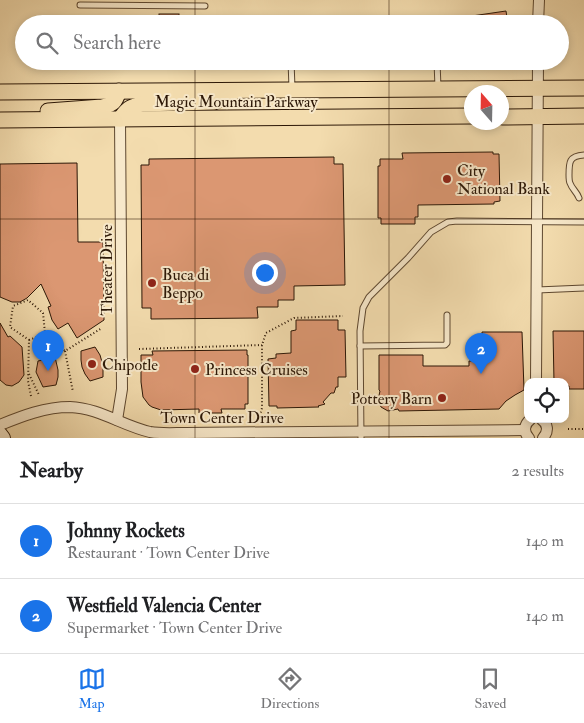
<!DOCTYPE html>
<html lang="en">
<head>
<meta charset="utf-8">
<style>
	:root { --surface:#fff; --page:#f2f2f2; --text:#202124; --muted:#757577; --line:#e0e0e0; --accent:#1a73e8 }
	body { margin:0; font-family:"IM FELL Double Pica",serif; background:var(--page); color:var(--text) }
	.controls { position:absolute; right:15px; bottom:15px; display:grid; overflow:hidden; border-radius:10px; box-shadow:0 2px 8px #0003 }
	.controls button { width:45px; height:45px; display:grid; place-items:center; padding:0; border:0; border-bottom:1px solid var(--line); background:var(--surface); color:var(--text); font:25px sans-serif }
	.compass { position:absolute; left:464px; top:85px; width:45px; height:45px; border-radius:50%; background:var(--surface); box-shadow:0 2px 8px #0003; rotate:340deg }
	.you { position:absolute; left:264px; top:272px; width:18px; height:18px; margin:-12px; border:4px solid #fff; border-radius:50%; background:#1a73e8; box-shadow:0 0 0 8px #1a73e833 }
	.badge { display:grid; place-items:center; width:32px; height:32px; border-radius:50%; background:var(--accent); color:#fff; font-size:16px; font-weight:700 }
	.pin { position:absolute; translate:-50% -41px; filter:drop-shadow(0 1px 2px #0008) }
	.pin::after { content:''; position:absolute; top:26px; width:18px; height:15px; background:inherit; clip-path:polygon(0 0,100% 0,50% 100%) }
	.list { margin:0; padding:0; list-style:none }
	h2 { display:flex; justify-content:space-between; align-items:center; height:65px; margin:0; padding:0 20px; font-size:21px }
	h2 small { font-size:16px; font-weight:400; color:var(--muted) }
	.list li { display:grid; grid-template-columns:32px 1fr auto; gap:15px; align-items:center; box-sizing:border-box; height:75px; padding:0 20px; border-top:1px solid var(--line) }
	.list b { display:block; font-size:19px; white-space:nowrap }
	.list p { margin:0; font-size:16px; white-space:nowrap; color:var(--muted) }
	.list em { font-size:16px; font-style:normal; color:var(--muted) }
	.icon { flex:none; width:28px; height:28px; fill:none; stroke:currentColor; stroke-width:2; stroke-linecap:round; stroke-linejoin:round }
	.map { position:relative; flex:none; width:584px; height:438px; overflow:hidden }
	.search { position:absolute; background:var(--surface); box-shadow:0 2px 8px #0003; left:15px; right:15px; top:15px; height:55px; display:flex; align-items:center; gap:12px; box-sizing:border-box; padding:0 18px; border-radius:28px; color:var(--muted); font-size:19px }
	.sheet { height:215px; background:var(--surface) }
	nav { display:flex; justify-content:space-around; align-items:center; box-sizing:border-box; height:70px; border-top:1px solid var(--line); background:var(--surface); font-size:14px; color:var(--muted) }
	nav a { display:grid; justify-items:center; gap:2px }
	nav .on { color:var(--accent) }
	.map>svg:first-child { display:block }
	.building { fill:#db9772; stroke:#2c1706 }
	.lines { fill:none; stroke-linecap:round; stroke-linejoin:round }
	.lane-casing { stroke:#5e4830; stroke-width:7 }
	.street-casing { stroke:#5e4830; stroke-width:12 }
	.secondary-casing { stroke:#2c1706; stroke-width:16 }
	.primary-casing { stroke:#2c1706; stroke-width:17 }
	.path { stroke:#2c1706; stroke-width:2; stroke-dasharray:1 2.5; stroke-linecap:butt }
	.lane { stroke:#f7e8ca; stroke-width:5 }
	.street { stroke:#f7e8ca; stroke-width:10 }
	.secondary { stroke:#f7e8ca; stroke-width:14 }
	.primary { stroke:#f3dcae; stroke-width:15 }
	.grid { fill:none; stroke:#2c1706; stroke-width:1; stroke-opacity:0.55 }
	.poi-dot { fill:#8f2418; stroke:#f7e8ca; stroke-width:2 }
	.labels { text-anchor:middle; stroke-width:4; stroke-linejoin:round; paint-order:stroke }
	.street-label { font-size:16px; fill:#2c1706; stroke:#f7e8ca }
	.poi-label { font-size:16px; fill:#2c1706; stroke:#f7e8ca; text-anchor:start }
</style>
</head>
<body>
<div class="map">
<svg width="584" height="438" viewBox="0 0 584 438">
	<rect width="100%" height="100%" fill="#f3dcae"/>
	<filter id="stains"><feTurbulence type="fractalNoise" baseFrequency=".004" numOctaves="4"/><feColorMatrix values="0 0 0 0 .2 0 0 0 0 .09 0 0 0 0 .02 0 0 0 .5 -.17"/></filter>
	<radialGradient id="worn" r=".72"><stop offset=".6" stop-color="#630" stop-opacity="0"/><stop offset="1" stop-color="#630" stop-opacity=".3"/></radialGradient>
	<!-- building -->
	<g class="building">
		<path d="M506,11L508,24H459L458,18Z"/>
		<rect x="159" y="14" width="20" height="10"/>
		<path d="M493,152V154H499L500,201L494,202V204L418,205V217H415V224H381V218H378V166H380V159H403L402,153Z"/>
		<path d="M334,157V164H343L345,285L294,286V300H278V307H257L258,318L151,319V308H142L141,165H149V159Z"/>
		<path d="M77,163L78,242H103L104,320L77,338L68,323L58,329L52,320L48,307L51,306L41,284L27,298L20,302H12L0,297V164Z"/>
		<path d="M296,320H338V330H345L346,377H338V387H336L334,393H331L323,402L325,404L318,406L319,407L277,408V406H269L268,359L276,358V354L291,353V331L296,330Z"/>
		<path d="M0,323L8,337L10,336L22,347L24,375L19,382L12,386L6,385L0,380Z"/>
		<path d="M553,331H584V389H569V386H565V382H554Z"/>
		<path d="M482,332H522L524,390L515,395L506,401L499,409L399,411L398,409L388,411L381,407L378,400L380,391L379,390V355H423V366H469V361H483Z"/>
		<path d="M95,347L100,355L102,362L103,369V377L90,381L85,374L82,367L81,360V351Z"/>
		<path d="M247,350V355H248V404H245V409H221L222,413H199V409L161,410L152,407L149,405L143,397L141,382V355H153L152,351Z"/>
		<path d="M55,357L58,370V377L56,385L43,387L36,372L38,361Z"/>
	</g>
	<g class="lines">
		<defs>
			<g id="lane">
				<path d="M80,5L205,6"/>
				<path d="M291,61L292,88"/>
				<path d="M437,61L438,88"/>
				<path d="M579,198C577,192 572,189 570,183C569,181 569,177 569,175C569,162 569,156 584,155"/>
				<path d="M537,290L584,288"/>
				<path d="M360,346L445,345L447,343V315"/>
				<path d="M361,438L360,331L363,308L369,297L408,258L431,232L448,222L457,221L584,222"/>
			</g>
			<g id="street">
				<path d="M538,24L539,0"/>
				<path d="M536,382L538,61"/>
				<path d="M541,419C548,424 549,431 543,438"/>
				<path d="M117,420L122,389L120,119"/>
				<path d="M0,425C22,416 45,407 70,407C99,408 123,426 150,432C161,434 174,433 185,433L525,430"/>
				<path d="M529,438C523,432 524,424 531,419"/>
			</g>
			<path id="secondary" d="M0,434L3,438"/>
			<g id="primary">
				<path d="M0,92L584,88"/>
				<path d="M48,111L102,107C114,104 115,102 119,91"/>
				<path d="M502,117L584,116"/>
				<path d="M120,119C127,109 129,107 142,104L214,102L234,92"/>
				<path d="M0,120L472,116"/>
			</g>
		</defs>
		<!-- lane casing -->
		<use href="#lane" class="lane-casing"/>
		<!-- street casing -->
		<use href="#street" class="street-casing"/>
		<!-- secondary casing -->
		<use href="#secondary" class="secondary-casing"/>
		<!-- primary casing -->
		<use href="#primary" class="primary-casing"/>
		<!-- path -->
		<g class="path">
			<path d="M29,340L45,334"/>
			<path d="M139,349L262,345"/>
			<path d="M65,351L73,392"/>
			<path d="M29,374L39,395"/>
			<path d="M31,396L28,381L29,340L10,327L13,306L28,300L43,313L45,333L65,351L102,328"/>
			<path d="M260,416L262,408V345L266,333L294,318L343,316"/>
			<path d="M568,429H584"/>
		</g>
		<!-- lane -->
		<use href="#lane" class="lane"/>
		<!-- street -->
		<use href="#street" class="street"/>
		<!-- secondary -->
		<use href="#secondary" class="secondary"/>
		<!-- primary -->
		<use href="#primary" class="primary"/>
	</g>
	<!-- grid -->
	<path class="grid" d="M195,0V24M389,0V24M195,61V438M389,61V438M0,219H584"/>
	<!-- markers -->
	<g class="poi-dot">
		<circle cx="447" cy="179" r="5"/>
		<circle cx="152" cy="283" r="5"/>
		<circle cx="92" cy="364" r="5"/>
		<circle cx="195" cy="369" r="5"/>
		<circle cx="442" cy="398" r="5"/>
	</g>
	<g class="labels">
		<!-- street labels -->
		<g class="street-label">
			<text x="236" y="107">Magic Mountain Parkway</text>
			<text transform="translate(106 270) rotate(-90)" y="6">Theater Drive</text>
			<text x="222" y="423">Town Center Drive</text>
		</g>
		<!-- poi labels -->
		<g class="poi-label">
			<text x="457" y="176">City<tspan x="457" dy="18">National Bank</tspan></text>
			<text x="162" y="280">Buca di<tspan x="162" dy="18">Beppo</tspan></text>
			<text x="102" y="370">Chipotle</text>
			<text x="205" y="375">Princess Cruises</text>
			<text x="432" y="404" text-anchor="end">Pottery Barn</text>
		</g>
	</g>
	<rect width="100%" height="100%" filter="url(#stains)"/>
	<rect width="100%" height="100%" fill="url(#worn)"/>
</svg>
<div class="controls">
<button><svg class="icon" aria-label="locate" viewBox="0 0 24 24"><circle cx="12" cy="12" r="6"/><path d="M12 2v4M12 18v4M2 12h4M18 12h4"/></svg></button>
</div>
<svg class="compass" viewBox="-18 -18 36 36"><path d="M0-13l5 13h-10z" fill="#e53935"/><path d="M0 13l5-13h-10z" fill="#757577"/></svg>
<div class="you"></div>
<div class="pin badge" style="left:48px;top:371px">1</div>
<div class="pin badge" style="left:481px;top:374px">2</div>
<div class="search"><svg class="icon" aria-label="search" viewBox="0 0 24 24"><circle cx="10" cy="10" r="6"/><path d="M15 15l6 6"/></svg>Search here</div>
</div>
<section class="sheet">
<h2>Nearby<small>2 results</small></h2>
<ul class="list">
<li><span class="badge">1</span><div><b>Johnny Rockets</b><p>Restaurant · Town Center Drive</p></div><em>140 m</em></li>
<li><span class="badge">2</span><div><b>Westfield Valencia Center</b><p>Supermarket · Town Center Drive</p></div><em>140 m</em></li>
</ul>
</section>
<nav>
<a class="on"><svg class="icon" aria-label="map" viewBox="0 0 24 24"><path d="M3 6l6-2 6 2 6-2v14l-6 2-6-2-6 2zM9 4v14M15 6v14"/></svg>Map</a>
<a><svg class="icon" aria-label="directions" viewBox="0 0 24 24"><path d="M12 3l9 9-9 9-9-9zM9 14v-3h6M13 9l2 2-2 2"/></svg>Directions</a>
<a><svg class="icon" aria-label="saved" viewBox="0 0 24 24"><path d="M7 4h10v16l-5-4-5 4z"/></svg>Saved</a>
</nav>
</body>
</html>
